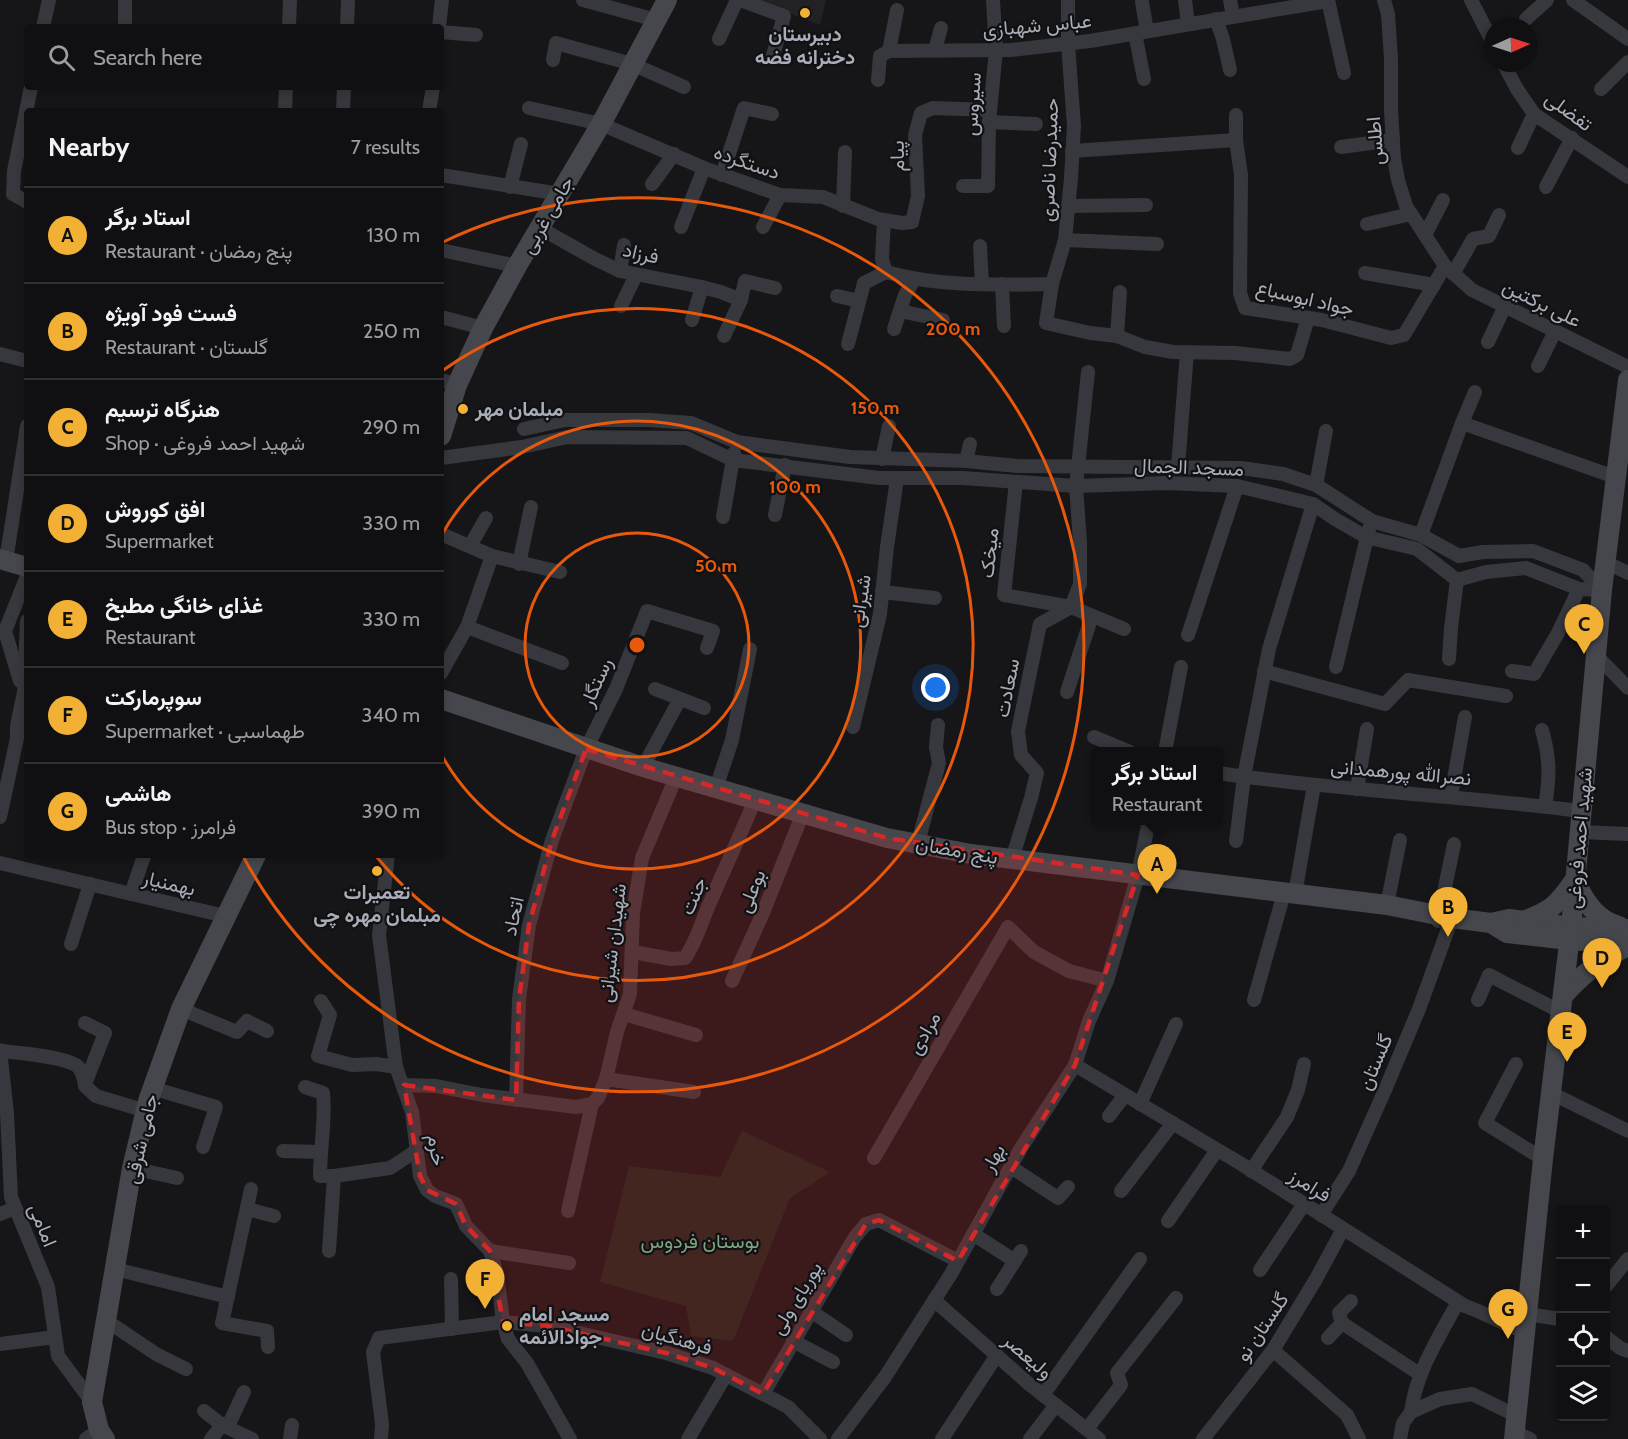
<!DOCTYPE html>
<html lang="en">
<head>
<meta charset="utf-8">
<style>
	:root { --surface:#101012; --page:#19191b; --text:#f1f3f6; --muted:#9c9d9f; --line:#303032; --accent:#f2b134 }
	body { margin:0; font-family:Cabin,Vazirmatn,sans-serif; background:var(--page); color:var(--text) }
	.controls { position:absolute; right:18px; bottom:18px; display:grid; overflow:hidden; border-radius:6px; box-shadow:0 3px 9px #0003 }
	.controls button { width:54px; height:54px; display:grid; place-items:center; padding:0; border:0; border-bottom:2px solid var(--line); background:var(--surface); color:var(--text); font:30px sans-serif }
	.compass { position:absolute; left:1484px; top:18px; width:54px; height:54px; border-radius:50%; background:var(--surface); box-shadow:0 3px 9px #0003; rotate:87deg }
	.you { position:absolute; left:936px; top:688px; width:21px; height:21px; margin:-15px; border:4px solid #fff; border-radius:50%; background:#1a73e8; box-shadow:0 0 0 9px #1a73e833 }
	.badge { display:grid; place-items:center; width:39px; height:39px; border-radius:50%; background:var(--accent); color:#111; font-size:20px; font-weight:700 }
	.pin { position:absolute; translate:-50% -50px; filter:drop-shadow(0 2px 3px #0008) }
	.pin::after { content:''; position:absolute; top:32px; width:21px; height:18px; background:inherit; clip-path:polygon(0 0,100% 0,50% 100%) }
	.popup { position:absolute; left:1091px; top:747px; width:132px; height:78px; box-sizing:border-box; display:grid; place-content:center; border-radius:6px; background:var(--surface); filter:drop-shadow(0 2px 4px #0005); font-size:20px; white-space:nowrap; color:var(--muted) }
	.popup b { font-size:22px; color:var(--text) }
	.popup::after { content:''; position:absolute; left:50%; top:100%; margin-left:-12px; border:12px solid transparent; border-top-color:var(--surface) }
	.list { margin:0; padding:0; list-style:none }
	h2 { display:flex; justify-content:space-between; align-items:center; height:78px; margin:0; padding:0 24px; font-size:26px }
	h2 small { font-size:20px; font-weight:400; color:var(--muted) }
	.list li { display:grid; grid-template-columns:39px 1fr auto; gap:18px; align-items:center; box-sizing:border-box; height:96px; padding:0 24px; border-top:2px solid var(--line) }
	.list b { display:block; font-size:22px; white-space:nowrap }
	.list p { margin:0; font-size:20px; white-space:nowrap; color:var(--muted) }
	.list em { font-size:20px; font-style:normal; color:var(--muted) }
	.icon { flex:none; width:33px; height:33px; fill:none; stroke:currentColor; stroke-width:2; stroke-linecap:round; stroke-linejoin:round }
	.map { position:relative; flex:none; width:1628px; height:1439px; overflow:hidden }
	.search { position:absolute; background:var(--surface); box-shadow:0 3px 9px #0003; left:24px; top:24px; width:420px; height:66px; display:flex; align-items:center; gap:15px; box-sizing:border-box; padding:0 21px; border-radius:6px; color:var(--muted); font-size:22px }
	.panel { position:absolute; background:var(--surface); box-shadow:0 3px 9px #0003; left:24px; top:108px; width:420px; height:750px; border-radius:6px }
	.map>svg:first-child { display:block }
	.built { fill:#222225 }
	.green { fill:#1e261f }
	.lines { fill:none; stroke-linecap:round; stroke-linejoin:round }
	.street { stroke:#37383d; stroke-width:14 }
	.secondary { stroke:#45474d; stroke-width:20 }
	.marked { fill:#d62828; fill-opacity:0.2; stroke:#d62828; stroke-width:4.5; stroke-dasharray:12 8; stroke-linejoin:round }
	.ring { fill:none; stroke:#e8590c; stroke-width:3 }
	.poi-dot { fill:#f2b134; stroke:#111113; stroke-width:2 }
	.labels { text-anchor:middle; stroke-width:4.5; stroke-linejoin:round; paint-order:stroke }
	.street-label { font-size:20px; fill:#a8adb8; stroke:#111113 }
	.poi-label { font-size:20px; font-weight:bold; fill:#a8adb8; stroke:#111113 }
	.park-label { font-size:20px; fill:#7fa381; stroke:#111113 }
	.centre { fill:#e8590c; stroke:#111113; stroke-width:3 }
	.ring-label { font-size:18px; text-anchor:middle; font-weight:bold; fill:#e8590c; stroke:#111113; stroke-width:4.5; stroke-linejoin:round; paint-order:stroke }
</style>
</head>
<body>
<div class="map">
<svg width="1628" height="1439" viewBox="0 0 1628 1439">
	<rect width="100%" height="100%" fill="#161618"/>
	<!-- built -->
	<path class="built" d="M757,0H826L820,25Z"/>
	<!-- green -->
	<path class="green" d="M742,1131L830,1172L790,1198L733,1341L691,1336L686,1306L600,1282L629,1166L720,1177Z"/>
	<g class="lines">
		<!-- street -->
		<g class="street">
			<path d="M125,0V27"/>
			<path d="M583,0L656,20"/>
			<path d="M740,0L784,16L772,59"/>
			<path d="M1068,0V44L1074,126L1071,178L1065,240L1052,284L1046,323L1090,333L1117,336L1145,347L1173,352L1235,353L1290,359L1297,355L1308,318"/>
			<path d="M1185,0L1188,24"/>
			<path d="M1230,0L1233,16"/>
			<path d="M1328,0L1344,73"/>
			<path d="M1384,0L1388,14L1391,59V110L1394,158L1398,180L1406,206L1445,266L1472,290L1628,367"/>
			<path d="M1471,0L1493,43"/>
			<path d="M1573,0L1628,39"/>
			<path d="M1142,2L1147,31"/>
			<path d="M1216,19L1223,39L1230,70"/>
			<path d="M1526,19L1547,0"/>
			<path d="M43,27L49,0"/>
			<path d="M289,27L290,0"/>
			<path d="M347,27L348,0"/>
			<path d="M439,27L442,0"/>
			<path d="M441,32L476,35"/>
			<path d="M1135,33L1144,79"/>
			<path d="M719,39L737,0"/>
			<path d="M935,50L941,28"/>
			<path d="M889,51L897,10"/>
			<path d="M553,60L556,43L632,64L684,87"/>
			<path d="M1503,63L1517,89L1534,114L1628,177"/>
			<path d="M878,80L880,56L889,51L1011,50L1090,41L1328,1"/>
			<path d="M1601,89L1628,62"/>
			<path d="M529,108L601,124L704,168L780,195L823,197L878,219L902,223L912,222L918,196L915,135L921,113L933,108L990,110"/>
			<path d="M285,111L286,87"/>
			<path d="M343,111L344,87"/>
			<path d="M429,111L433,87"/>
			<path d="M1236,115V140L1241,175L1240,293L1245,308L1322,320L1391,338L1404,335L1445,266"/>
			<path d="M989,122L1036,124"/>
			<path d="M1341,147L1393,140"/>
			<path d="M1518,148L1534,114"/>
			<path d="M1072,151L1236,140"/>
			<path d="M441,175L560,194"/>
			<path d="M722,175L744,108L772,114"/>
			<path d="M652,184L674,154"/>
			<path d="M963,186H988L989,122L996,50L993,0"/>
			<path d="M510,187L521,144"/>
			<path d="M1546,187L1572,138"/>
			<path d="M27,202L13,194L14,171L31,87"/>
			<path d="M843,206L845,152"/>
			<path d="M1068,206L1146,205"/>
			<path d="M884,220L882,259L886,272C939,287 997,285 1052,284"/>
			<path d="M1367,224L1411,214"/>
			<path d="M681,227L704,168"/>
			<path d="M763,227L780,195"/>
			<path d="M540,228L595,259L620,271L702,287L721,292L741,300"/>
			<path d="M1425,235L1443,200"/>
			<path d="M1065,240L1157,244"/>
			<path d="M980,246L982,284"/>
			<path d="M441,250L517,266"/>
			<path d="M620,271L624,245"/>
			<path d="M1365,273L1434,285"/>
			<path d="M1453,274L1473,239L1489,236L1499,215"/>
			<path d="M1002,284L1004,326"/>
			<path d="M837,296L859,301"/>
			<path d="M621,306L636,275"/>
			<path d="M900,311L943,320"/>
			<path d="M441,317L483,328"/>
			<path d="M692,320L702,287"/>
			<path d="M894,329L905,295L914,280"/>
			<path d="M724,336L741,300L745,281L775,288"/>
			<path d="M1117,336L1120,292"/>
			<path d="M1488,342L1505,306"/>
			<path d="M848,344L864,283L886,272"/>
			<path d="M0,354L27,361"/>
			<path d="M1538,366L1555,331"/>
			<path d="M441,380L457,385"/>
			<path d="M1462,423L1615,477"/>
			<path d="M524,429L565,420H650L691,423L737,442L850,457L966,461L1017,466L1241,468L1283,474L1316,485L1372,521L1421,535L1459,556L1483,552L1533,551L1583,570L1602,590"/>
			<path d="M441,458L522,447L567,437L687,438L733,460L879,478H963L1076,486L1167,483L1237,486L1313,504L1335,519L1366,537L1417,549L1457,580L1486,572L1526,568L1579,589L1602,590"/>
			<path d="M882,459L889,426"/>
			<path d="M966,461L970,444"/>
			<path d="M1178,467L1187,352"/>
			<path d="M1016,482L1004,595L1071,607L1124,629"/>
			<path d="M1316,485L1326,431"/>
			<path d="M775,515L785,465"/>
			<path d="M723,517L734,453"/>
			<path d="M441,534L492,556L467,627L441,673"/>
			<path d="M1421,535L1462,423L1475,392"/>
			<path d="M470,546L486,518"/>
			<path d="M492,556L560,572"/>
			<path d="M6,561L27,426"/>
			<path d="M1605,562L1628,573"/>
			<path d="M519,564L531,507"/>
			<path d="M882,592L935,598"/>
			<path d="M1071,607L1080,584V542L1076,486L1088,372"/>
			<path d="M467,627L562,663"/>
			<path d="M1188,635L1237,486"/>
			<path d="M1596,655L1628,688"/>
			<path d="M1449,659L1451,628L1457,580"/>
			<path d="M1336,667L1369,529"/>
			<path d="M1264,671L1385,704L1408,680L1506,696"/>
			<path d="M1512,671L1534,674L1558,633L1579,589"/>
			<path d="M20,681L5,631L27,576"/>
			<path d="M655,689L704,708"/>
			<path d="M1067,692L1092,616"/>
			<path d="M853,727L880,614L887,547L897,479"/>
			<path d="M1542,730C1550,758 1550,778 1545,806"/>
			<path d="M1094,737L1130,752"/>
			<path d="M1165,752L1181,667"/>
			<path d="M643,767L680,699"/>
			<path d="M1218,773C1339,791 1460,795 1580,811"/>
			<path d="M716,788L732,740L750,649"/>
			<path d="M1357,789L1367,729"/>
			<path d="M1451,796L1465,717"/>
			<path d="M0,817L17,738V726L24,692L27,621"/>
			<path d="M1579,832L1628,834"/>
			<path d="M1236,841L1244,777L1269,649L1313,504"/>
			<path d="M918,843L939,763L936,747L938,725"/>
			<path d="M388,855L379,935L396,1067L412,1112L420,1176L427,1190L435,1196L456,1204L466,1226L490,1251L497,1273L503,1322L508,1339L527,1363L570,1439"/>
			<path d="M1012,859L1031,798L1037,773L1021,755L1018,731L1040,624L1071,607"/>
			<path d="M0,863L225,916"/>
			<path d="M131,894L144,856"/>
			<path d="M1295,894L1314,785"/>
			<path d="M1387,905L1400,840"/>
			<path d="M1438,921L1454,844"/>
			<path d="M71,944L90,884"/>
			<path d="M633,952L671,959L685,958C698,939 702,919 712,898C726,866 741,833 755,800"/>
			<path d="M732,981L763,913L803,813"/>
			<path d="M1254,1000L1284,893"/>
			<path d="M1478,1000L1489,975L1561,1012"/>
			<path d="M321,1001L330,1015L318,1056L352,1065L376,1064L396,1067"/>
			<path d="M181,1009L237,1032L247,1021L267,1031"/>
			<path d="M624,1014L696,1035"/>
			<path d="M85,1023L105,1033L85,1084"/>
			<path d="M0,1050L7,1113L11,1197L48,1287L58,1356L92,1402"/>
			<path d="M2,1051C21,1053 60,1056 76,1065C83,1070 84,1079 85,1086L96,1096L146,1111"/>
			<path d="M1516,1064L1485,1123L1543,1159"/>
			<path d="M1075,1065L1243,1165L1465,1306C1486,1313 1504,1325 1525,1332"/>
			<path d="M606,1079L694,1092"/>
			<path d="M404,1085L436,1086L482,1095L576,1107L592,1104L598,1098L606,1079L617,1032L630,994L633,913L642,858L676,777"/>
			<path d="M305,1087L323,1093C326,1120 320,1148 320,1176H334"/>
			<path d="M152,1088L216,1107L203,1147"/>
			<path d="M1551,1093L1628,1131"/>
			<path d="M516,1100L519,999L529,925L552,840L586,749L616,689L647,611L713,631L707,648"/>
			<path d="M1140,1104L1176,1024"/>
			<path d="M1109,1116L1125,1095"/>
			<path d="M283,1151L320,1152"/>
			<path d="M874,1158L1008,927L1034,952L1069,971L1107,981"/>
			<path d="M1011,1167L1058,1198L1068,1187"/>
			<path d="M132,1168L177,1178"/>
			<path d="M1251,1171L1287,1117L1298,1090L1304,1064"/>
			<path d="M251,1189L222,1323L267,1331L268,1347"/>
			<path d="M1121,1191L1173,1123"/>
			<path d="M247,1209L274,1216"/>
			<path d="M568,1211L592,1104"/>
			<path d="M0,1214L15,1208"/>
			<path d="M1321,1215L1349,1171L1385,1090L1419,1009L1452,918"/>
			<path d="M1168,1221L1217,1150"/>
			<path d="M973,1234L1015,1261"/>
			<path d="M329,1251L334,1176L390,1168L416,1151"/>
			<path d="M490,1251L569,1263"/>
			<path d="M115,1269L228,1297"/>
			<path d="M1260,1270L1304,1204"/>
			<path d="M451,1279L452,1329"/>
			<path d="M1606,1286L1628,1259"/>
			<path d="M997,1289L1021,1251"/>
			<path d="M934,1300L1029,1384L1099,1439"/>
			<path d="M811,1311L846,1335"/>
			<path d="M1527,1314L1560,1319"/>
			<path d="M107,1321L156,1354L186,1369"/>
			<path d="M1342,1323L1421,1375"/>
			<path d="M1606,1337L1620,1348L1628,1351"/>
			<path d="M1328,1338L1342,1323L1339,1313L1351,1301"/>
			<path d="M793,1341L833,1362"/>
			<path d="M0,1344L55,1337"/>
			<path d="M1273,1350L1347,1415L1359,1439"/>
			<path d="M763,1394L855,1237L866,1224L879,1220L958,1261"/>
			<path d="M1043,1395L1140,1259"/>
			<path d="M204,1411L222,1425L252,1439"/>
			<path d="M1411,1412C1416,1372 1439,1337 1458,1302"/>
			<path d="M1087,1429L1121,1385L1117,1373L1176,1298"/>
			<path d="M1515,1432L1530,1439"/>
			<path d="M86,1439L99,1430"/>
			<path d="M211,1439L222,1425L230,1422L244,1392"/>
			<path d="M290,1439L292,1425"/>
			<path d="M381,1439L382,1424L373,1352L379,1338L503,1322L548,1326L666,1353L713,1368L788,1407L820,1439"/>
			<path d="M688,1439L726,1375"/>
			<path d="M838,1439L885,1377L951,1274L1021,1148L1075,1065L1089,1021L1107,981L1138,875L1149,820"/>
			<path d="M942,1439L997,1355"/>
			<path d="M1030,1439L1056,1405"/>
			<path d="M1203,1439L1273,1350L1316,1279L1343,1229"/>
			<path d="M1400,1439L1403,1423L1411,1412L1440,1399L1472,1394L1517,1416"/>
		</g>
		<!-- secondary -->
		<g class="secondary">
			<path d="M441,436L457,385L483,328L517,266L601,124L667,0"/>
			<path d="M0,559L27,567"/>
			<path d="M441,699L643,767L887,838L971,854L1387,905L1452,918L1491,923L1509,919L1571,927L1628,929"/>
			<path d="M1575,880C1583,899 1597,921 1619,926"/>
			<path d="M1523,921C1551,911 1557,905 1574,881"/>
			<path d="M1491,923L1507,933L1569,940L1628,944"/>
			<path d="M1563,996C1581,975 1603,958 1628,946"/>
			<path d="M105,1439L99,1430L92,1402L132,1168L148,1101L181,1009L256,855"/>
			<path d="M1514,1439L1543,1159L1571,927L1602,590L1628,380"/>
		</g>
	</g>
	<!-- marked area -->
	<path class="marked" d="M586,749L887,838L1138,875L1075,1065L958,1261L879,1220L866,1224L763,1394L713,1368L666,1353L548,1326L503,1322L490,1251L466,1226L456,1204L427,1190L420,1176L404,1085L516,1100L519,999L529,925L552,840Z"/>
	<!-- distance rings -->
	<g class="ring">
		<circle cx="637" cy="645" r="112"/>
		<path d="M441 536A224 224 0 1 1 441 754"/>
		<path d="M442 371A336 336 0 1 1 376 856"/>
		<path d="M441 243A447 447 0 1 1 244 858"/>
	</g>
	<!-- markers -->
	<g class="poi-dot">
		<circle cx="805" cy="13" r="6"/>
		<circle cx="463" cy="409" r="6"/>
		<circle cx="377" cy="871" r="6"/>
		<circle cx="507" cy="1326" r="6"/>
	</g>
	<g class="labels">
		<!-- street labels -->
		<g class="street-label">
			<text transform="translate(1037 25) rotate(-5)" y="7">عباس شهبازی</text>
			<text transform="translate(972 104) rotate(-86)" y="7">سیروس</text>
			<text transform="translate(1569 111) rotate(36)" y="7">تفضلی</text>
			<text transform="translate(1375 141) rotate(-95)" y="7">اطلس</text>
			<text transform="translate(897 156) rotate(-91)" y="7">پیام</text>
			<text transform="translate(1049 160) rotate(-88)" y="7">حمیدرضا ناصری</text>
			<text transform="translate(747 162) rotate(19)" y="7">دستگرده</text>
			<text transform="translate(547 215) rotate(-60)" y="7">جامی غربی</text>
			<text transform="translate(641 253) rotate(13)" y="7">فرزاد</text>
			<text transform="translate(1305 298) rotate(13)" y="7">جواد ابوسباع</text>
			<text transform="translate(1542 303) rotate(26)" y="7">علی برکتین</text>
			<text transform="translate(1189 467) rotate(2)" y="7">مسجد الجمال</text>
			<text transform="translate(989 553) rotate(-84)" y="7">میخک</text>
			<text transform="translate(860 601) rotate(-81)" y="7">شیرانی</text>
			<text transform="translate(596 682) rotate(-66)" y="7">رستگار</text>
			<text transform="translate(1007 688) rotate(-79)" y="7">سعادت</text>
			<text transform="translate(1401 772) rotate(5)" y="7">نصرالله پورهمدانی</text>
			<text transform="translate(1579 838) rotate(-85)" y="7">شهید احمد فروغی</text>
			<text transform="translate(957 850) rotate(10)" y="7">پنج رمضان</text>
			<text transform="translate(169 883) rotate(13)" y="7">بهمنیار</text>
			<text transform="translate(751 891) rotate(-68)" y="7">بوعلی</text>
			<text transform="translate(693 896) rotate(-67)" y="7">جنت</text>
			<text transform="translate(513 916) rotate(-78)" y="7">اتحاد</text>
			<text transform="translate(612 943) rotate(-83)" y="7">شهیدان شیرانی</text>
			<text transform="translate(924 1033) rotate(-60)" y="7">مرادی</text>
			<text transform="translate(1375 1062) rotate(-67)" y="7">گلستان</text>
			<text transform="translate(141 1139) rotate(-77)" y="7">جامی شرقی</text>
			<text transform="translate(437 1150) rotate(81)" y="7">خرم</text>
			<text transform="translate(993 1158) rotate(-61)" y="7">بهار</text>
			<text transform="translate(1310 1185) rotate(32)" y="7">فرامرز</text>
			<text transform="translate(43 1225) rotate(68)" y="7">امامی</text>
			<text transform="translate(796 1298) rotate(-59)" y="7">پوریای ولی</text>
			<text transform="translate(1262 1327) rotate(-56)" y="7">گلستان نو</text>
			<text transform="translate(677 1338) rotate(16)" y="7">فرهنگیان</text>
			<text transform="translate(1028 1356) rotate(41)" y="7">ولیعصر</text>
		</g>
		<!-- poi labels -->
		<g class="poi-label">
			<text x="805" y="41">دبیرستان<tspan x="805" dy="23">دخترانه فضه</tspan></text>
			<text x="475" y="416" text-anchor="start">مبلمان مهر</text>
			<text x="377" y="899">تعمیرات<tspan x="377" dy="23">مبلمان مهره چی</tspan></text>
			<text x="519" y="1321" text-anchor="start">مسجد امام<tspan x="519" dy="23">جوادالائمه</tspan></text>
		</g>
		<!-- park labels -->
		<g class="park-label">
			<text x="700" y="1248">بوستان فردوس</text>
		</g>
	</g>
	<circle cx="637" cy="645" r="9" class="centre"/>
	<g class="ring-label">
		<text x="953" y="335">200 m</text>
		<text x="875" y="414">150 m</text>
		<text x="795" y="493">100 m</text>
		<text x="716" y="572">50 m</text>
	</g>
</svg>
<div class="controls">
<button>+</button>
<button>−</button>
<button><svg class="icon" aria-label="locate" viewBox="0 0 24 24"><circle cx="12" cy="12" r="6"/><path d="M12 2v4M12 18v4M2 12h4M18 12h4"/></svg></button>
<button><svg class="icon" aria-label="layers" viewBox="0 0 24 24"><path d="M12 4l9 5-9 5-9-5zM3 14l9 5 9-5"/></svg></button>
</div>
<svg class="compass" viewBox="-18 -18 36 36"><path d="M0-13l5 13h-10z" fill="#e53935"/><path d="M0 13l5-13h-10z" fill="#9c9d9f"/></svg>
<div class="you"></div>
<div class="pin badge" style="left:1157px;top:894px">A</div>
<div class="popup"><b>استاد برگر</b>Restaurant</div>
<div class="pin badge" style="left:1448px;top:937px">B</div>
<div class="pin badge" style="left:1584px;top:654px">C</div>
<div class="pin badge" style="left:1602px;top:988px">D</div>
<div class="pin badge" style="left:1567px;top:1062px">E</div>
<div class="pin badge" style="left:485px;top:1309px">F</div>
<div class="pin badge" style="left:1508px;top:1339px">G</div>
<div class="search"><svg class="icon" aria-label="search" viewBox="0 0 24 24"><circle cx="10" cy="10" r="6"/><path d="M15 15l6 6"/></svg>Search here</div>
<section class="panel">
<h2>Nearby<small>7 results</small></h2>
<ul class="list">
<li><span class="badge">A</span><div><b>استاد برگر</b><p>Restaurant · پنج رمضان</p></div><em>130 m</em></li>
<li><span class="badge">B</span><div><b>فست فود آویژه</b><p>Restaurant · گلستان</p></div><em>250 m</em></li>
<li><span class="badge">C</span><div><b>هنرگاه ترسیم</b><p>Shop · شهید احمد فروغی</p></div><em>290 m</em></li>
<li><span class="badge">D</span><div><b>افق کوروش</b><p>Supermarket</p></div><em>330 m</em></li>
<li><span class="badge">E</span><div><b>غذای خانگی مطبخ</b><p>Restaurant</p></div><em>330 m</em></li>
<li><span class="badge">F</span><div><b>سوپرمارکت</b><p>Supermarket · طهماسبی</p></div><em>340 m</em></li>
<li><span class="badge">G</span><div><b>هاشمی</b><p>Bus stop · فرامرز</p></div><em>390 m</em></li>
</ul>
</section>
</div>
</body>
</html>
